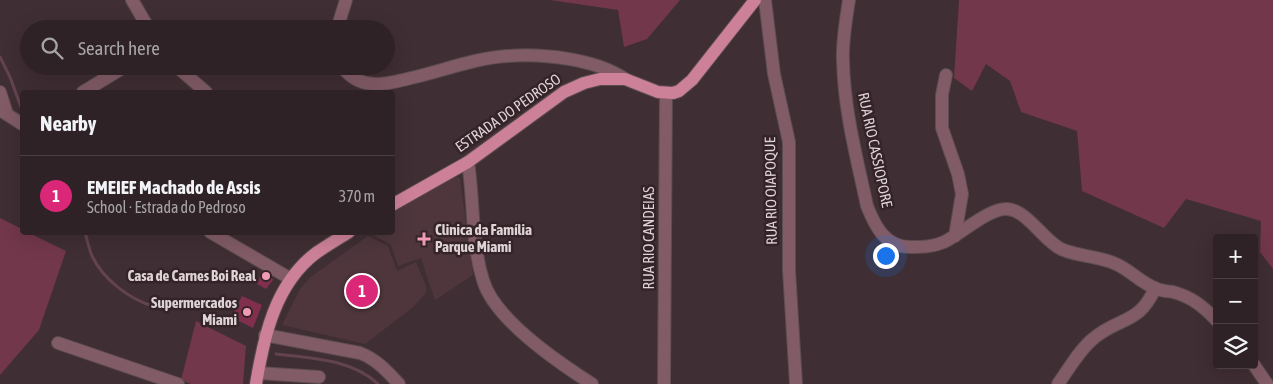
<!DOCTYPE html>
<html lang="en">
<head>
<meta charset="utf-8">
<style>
	:root { --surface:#2f2226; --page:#372a2e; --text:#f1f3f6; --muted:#a7a4a7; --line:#4a3f43; --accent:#db2777 }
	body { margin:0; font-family:"Asap Condensed",sans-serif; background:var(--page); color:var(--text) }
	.controls { position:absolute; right:15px; bottom:15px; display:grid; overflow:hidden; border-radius:5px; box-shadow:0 5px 20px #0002 }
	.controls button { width:45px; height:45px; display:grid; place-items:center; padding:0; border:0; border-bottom:1px solid var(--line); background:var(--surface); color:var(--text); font:25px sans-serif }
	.you { position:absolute; left:885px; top:255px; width:18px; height:18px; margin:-12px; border:4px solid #fff; border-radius:50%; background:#1a73e8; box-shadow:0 0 0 8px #1a73e833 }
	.badge { display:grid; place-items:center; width:32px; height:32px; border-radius:50%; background:var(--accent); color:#fff; font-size:16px; font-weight:700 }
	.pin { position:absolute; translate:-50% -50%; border:2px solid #fff; box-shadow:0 1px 5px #0006 }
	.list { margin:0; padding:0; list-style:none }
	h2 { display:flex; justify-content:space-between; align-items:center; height:65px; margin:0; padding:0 20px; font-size:21px }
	h2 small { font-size:16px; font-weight:400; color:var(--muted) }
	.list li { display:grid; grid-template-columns:32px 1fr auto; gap:15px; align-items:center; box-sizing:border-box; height:80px; padding:0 20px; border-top:1px solid var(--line) }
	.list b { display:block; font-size:19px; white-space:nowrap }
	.list p { margin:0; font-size:16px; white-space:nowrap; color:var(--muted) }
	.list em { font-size:16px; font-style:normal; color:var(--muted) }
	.icon { flex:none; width:28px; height:28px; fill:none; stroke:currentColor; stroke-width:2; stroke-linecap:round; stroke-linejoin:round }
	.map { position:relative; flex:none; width:1273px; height:384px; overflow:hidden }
	.search { position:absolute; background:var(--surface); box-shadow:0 5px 20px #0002; left:20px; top:20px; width:375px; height:55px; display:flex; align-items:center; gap:12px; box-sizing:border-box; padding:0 18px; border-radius:28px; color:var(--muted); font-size:19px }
	.panel { position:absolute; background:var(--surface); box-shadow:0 5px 20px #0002; left:20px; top:90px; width:375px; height:145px; border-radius:5px }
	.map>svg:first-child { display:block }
	.built { fill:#4e363c }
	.green { fill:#72374a }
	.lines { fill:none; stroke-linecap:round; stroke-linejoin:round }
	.stream { stroke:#63434f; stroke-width:3 }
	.building { fill:#802f4c }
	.minor-casing { stroke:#5c4c50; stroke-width:14 }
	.major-casing { stroke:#5c4c50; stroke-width:14 }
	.minor { stroke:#815b66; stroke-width:12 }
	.major { stroke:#cd8198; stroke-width:12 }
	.poi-dot { fill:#f19ab4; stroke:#342429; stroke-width:2 }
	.labels { text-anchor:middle; stroke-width:5; stroke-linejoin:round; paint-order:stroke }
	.street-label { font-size:15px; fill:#ded3d5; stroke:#342429 }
	.poi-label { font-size:15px; font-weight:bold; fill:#ded3d5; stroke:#342429; text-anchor:end }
</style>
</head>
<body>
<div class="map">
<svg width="1273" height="384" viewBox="0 0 1273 384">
	<rect width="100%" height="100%" fill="#3f2e33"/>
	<!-- built -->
	<g class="built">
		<path d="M455,176L460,178L473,275L435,300L421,258L398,266L391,245L370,233L392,232L393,213L397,209Z"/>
		<path d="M368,236L388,246L397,271L416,262L426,286V293L411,309L365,344L282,325L300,289L312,276Z"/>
	</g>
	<!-- green -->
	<g class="green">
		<path d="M550,0H680L647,39L624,47L618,10Z"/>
		<path d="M959,0H1273V269L1260,252L1261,221L1186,199L1164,228L1082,191L1077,131L1021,112L1010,81L986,64L972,91L954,78Z"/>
		<path d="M0,218L22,229V232L29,233L66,251L39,330L0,375Z"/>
		<path d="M196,321L246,346L243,384H191L181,380Z"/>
	</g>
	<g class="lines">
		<!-- stream -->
		<g class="stream">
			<path d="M0,57L10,77L22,110"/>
			<path d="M85,232C87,240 89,249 92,256C103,279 128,298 152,306"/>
			<path d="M276,354C310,358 352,359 378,384"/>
		</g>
	</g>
	<!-- building -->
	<g class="building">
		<path d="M262,271L272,278L273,280L266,289L257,284Z"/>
		<path d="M242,296L262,305L253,328L231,317Z"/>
	</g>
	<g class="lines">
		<defs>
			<g id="minor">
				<path d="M132,0L149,29"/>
				<path d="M765,0L774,74L789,142V270L796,384"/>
				<path d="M849,0C846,20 842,41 843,61C844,110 857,159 867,206C875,226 885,247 910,247C922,247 933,247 944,242C961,234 989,208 1007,209C1027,210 1043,240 1061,249C1079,257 1099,256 1116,264C1130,270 1141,283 1155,288C1160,291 1167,291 1173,292C1192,297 1204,307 1217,321"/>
				<path d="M337,29L346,0"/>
				<path d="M176,66L206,92"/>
				<path d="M341,66C348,74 355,81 366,83C382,86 399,81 415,77C445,70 476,58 507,56C542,53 596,59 625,79"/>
				<path d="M946,75L942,95V128L958,174L962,194L955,236"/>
				<path d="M0,92L7,114"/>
				<path d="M83,92L126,66"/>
				<path d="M0,110L22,124"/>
				<path d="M468,162C474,200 471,242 483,280C494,319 559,363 592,384"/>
				<path d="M210,232L291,279"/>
				<path d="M265,335L360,353C376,359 387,371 399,384"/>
				<path d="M58,343L178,384"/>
				<path d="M1254,365L1267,384"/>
				<path d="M258,373L319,377"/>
				<path d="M664,384L666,93"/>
				<path d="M1058,384C1069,369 1079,350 1094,338C1119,317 1140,324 1155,288"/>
			</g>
			<g id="major">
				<path d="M392,205L468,162L564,92L584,83L600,79H625L658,92L673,93L679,91L692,80L755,0"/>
				<path d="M256,384C264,336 275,284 316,253C326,246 338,239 349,232"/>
			</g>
		</defs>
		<!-- minor casing -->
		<use href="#minor" class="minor-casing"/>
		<!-- major casing -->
		<use href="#major" class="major-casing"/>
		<!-- minor -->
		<use href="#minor" class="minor"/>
		<!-- major -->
		<use href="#major" class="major"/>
	</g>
	<!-- markers -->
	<g class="poi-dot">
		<path d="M421.5 231.5h5v5h5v5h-5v5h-5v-5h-5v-5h5z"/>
		<circle cx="266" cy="276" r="5"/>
		<circle cx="247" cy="312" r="5"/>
	</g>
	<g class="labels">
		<!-- street labels -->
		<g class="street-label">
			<text transform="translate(508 113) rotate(-35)" y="5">ESTRADA DO PEDROSO</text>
			<text transform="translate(875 150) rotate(78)" y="5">RUA RIO CASSIOPORE</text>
			<text transform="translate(771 191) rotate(-91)" y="5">RUA RIO OIAPOQUE</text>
			<text transform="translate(649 238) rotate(-90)" y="5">RUA RIO CANDEIAS</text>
		</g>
		<!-- poi labels -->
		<g class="poi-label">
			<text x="435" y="235" text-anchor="start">Clinica da Família<tspan x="435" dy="17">Parque Miami</tspan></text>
			<text x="256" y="281">Casa de Carnes Boi Real</text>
			<text x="237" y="308">Supermercados<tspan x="237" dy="17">Miami</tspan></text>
		</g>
	</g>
</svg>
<div class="controls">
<button>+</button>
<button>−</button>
<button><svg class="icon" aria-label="layers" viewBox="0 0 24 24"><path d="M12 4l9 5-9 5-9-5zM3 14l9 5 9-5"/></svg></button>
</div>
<div class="you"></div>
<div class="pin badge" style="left:362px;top:291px">1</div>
<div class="search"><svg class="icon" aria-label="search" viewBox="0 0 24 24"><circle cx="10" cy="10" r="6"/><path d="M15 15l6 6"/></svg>Search here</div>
<section class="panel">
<h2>Nearby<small></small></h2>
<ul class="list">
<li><span class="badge">1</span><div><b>EMEIEF Machado de Assis</b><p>School · Estrada do Pedroso</p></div><em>370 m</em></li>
</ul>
</section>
</div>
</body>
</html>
